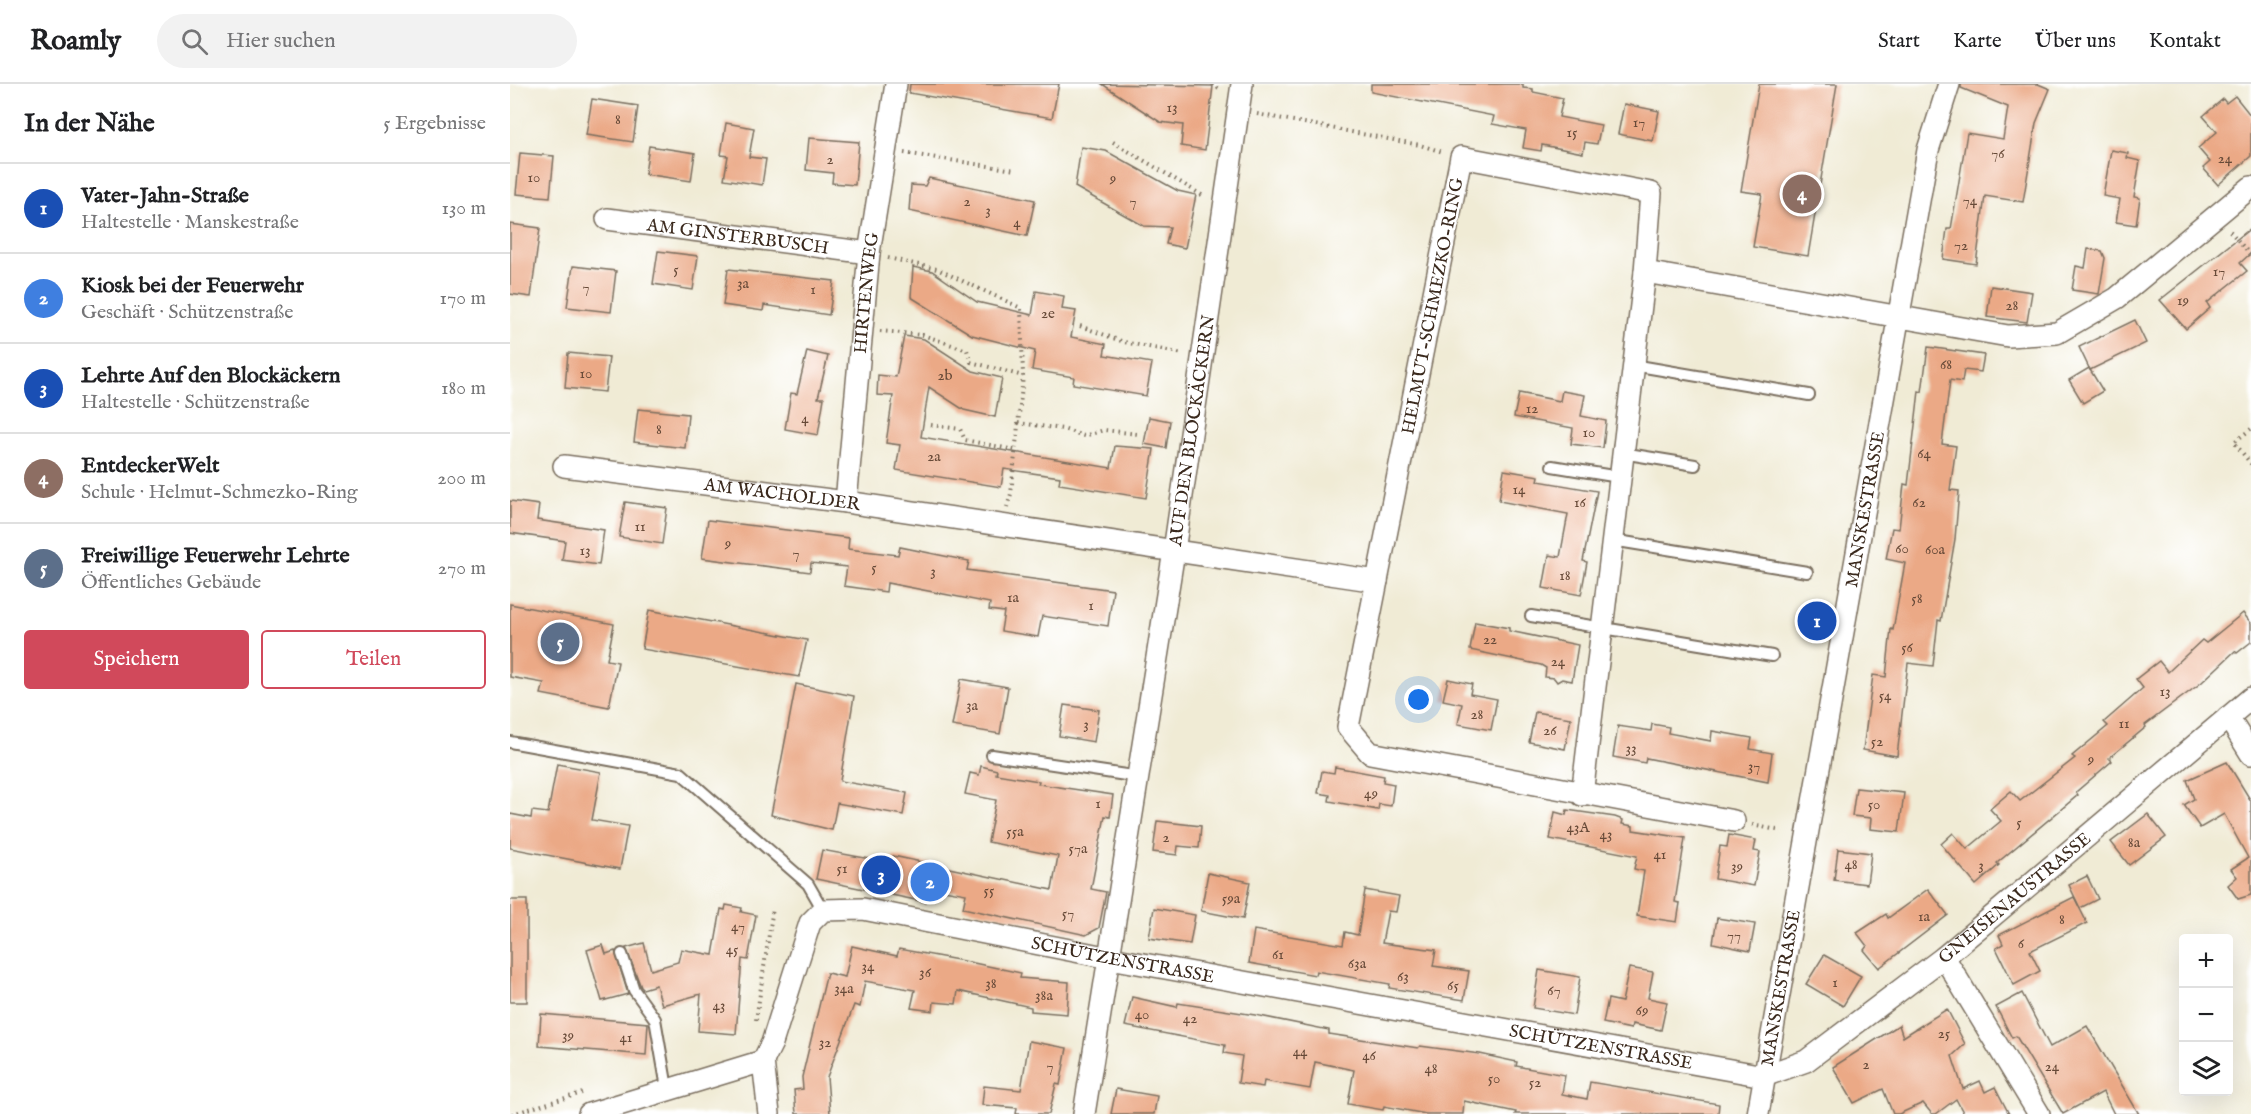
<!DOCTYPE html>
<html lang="de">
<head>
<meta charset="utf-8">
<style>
	:root { --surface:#fff; --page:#f2f2f2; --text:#202124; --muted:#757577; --line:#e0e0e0; --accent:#d1495b }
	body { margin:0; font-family:"IM FELL English",serif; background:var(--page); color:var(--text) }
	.controls { position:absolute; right:18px; bottom:18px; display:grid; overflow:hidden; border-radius:6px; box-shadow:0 6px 24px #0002 }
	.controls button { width:54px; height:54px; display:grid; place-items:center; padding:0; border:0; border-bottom:2px solid var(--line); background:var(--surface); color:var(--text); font:30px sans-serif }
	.you { position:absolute; left:909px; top:616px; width:21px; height:21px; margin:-15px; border:4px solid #fff; border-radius:50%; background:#1a73e8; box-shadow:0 0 0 9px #1a73e833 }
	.badge { display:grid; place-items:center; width:39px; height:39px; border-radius:50%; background:var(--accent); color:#fff; font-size:20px; font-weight:700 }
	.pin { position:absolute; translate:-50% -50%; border:3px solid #fff; box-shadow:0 2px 6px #0006 }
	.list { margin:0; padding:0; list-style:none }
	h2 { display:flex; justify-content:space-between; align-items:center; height:78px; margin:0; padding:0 24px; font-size:26px }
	h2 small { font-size:20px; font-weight:400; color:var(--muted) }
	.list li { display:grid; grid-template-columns:39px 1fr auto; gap:18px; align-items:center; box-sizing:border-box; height:90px; padding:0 24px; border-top:2px solid var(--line) }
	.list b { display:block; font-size:22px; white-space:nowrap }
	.list p { margin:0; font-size:20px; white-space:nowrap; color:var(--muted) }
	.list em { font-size:20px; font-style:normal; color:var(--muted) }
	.actions { display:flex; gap:12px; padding:18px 24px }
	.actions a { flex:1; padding:14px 0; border:2px solid var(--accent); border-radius:6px; text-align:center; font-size:21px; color:var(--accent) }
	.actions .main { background:var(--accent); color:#fff }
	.icon { flex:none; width:33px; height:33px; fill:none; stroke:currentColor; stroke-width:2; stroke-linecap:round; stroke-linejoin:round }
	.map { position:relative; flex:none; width:1741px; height:1030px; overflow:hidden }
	header { display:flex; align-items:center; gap:36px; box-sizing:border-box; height:84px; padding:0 30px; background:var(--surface); border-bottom:2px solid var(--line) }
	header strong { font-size:28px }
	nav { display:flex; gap:33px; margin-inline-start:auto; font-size:21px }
	.search { width:420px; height:54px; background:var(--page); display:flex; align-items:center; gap:15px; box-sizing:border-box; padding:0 21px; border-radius:33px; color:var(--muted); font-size:22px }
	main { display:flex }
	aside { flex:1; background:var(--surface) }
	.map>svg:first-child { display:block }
	.building { fill:#eba986 }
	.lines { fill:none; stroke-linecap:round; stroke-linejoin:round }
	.service-casing { stroke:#7a6e5e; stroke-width:14 }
	.minor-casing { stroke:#7a6e5e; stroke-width:24 }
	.path { stroke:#7a6e5e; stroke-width:4; stroke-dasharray:1.5 4.5; stroke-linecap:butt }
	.service { stroke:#fff; stroke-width:10 }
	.minor { stroke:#fff; stroke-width:21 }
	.labels { text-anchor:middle; stroke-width:4.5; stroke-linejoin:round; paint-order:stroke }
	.number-label { font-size:15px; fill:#674a38 }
	.street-label { font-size:18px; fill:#3b2a1e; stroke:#fff }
</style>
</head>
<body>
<header>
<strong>Roamly</strong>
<div class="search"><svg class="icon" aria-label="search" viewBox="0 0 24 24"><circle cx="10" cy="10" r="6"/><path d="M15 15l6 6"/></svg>Hier suchen</div>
<nav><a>Start</a><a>Karte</a><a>Über uns</a><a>Kontakt</a></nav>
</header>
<main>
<aside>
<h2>In der Nähe<small>5 Ergebnisse</small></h2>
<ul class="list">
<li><span class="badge" style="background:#1a4fb4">1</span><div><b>Vater-Jahn-Straße</b><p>Haltestelle · Manskestraße</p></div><em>130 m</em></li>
<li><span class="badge" style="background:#3f7fe0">2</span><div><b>Kiosk bei der Feuerwehr</b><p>Geschäft · Schützenstraße</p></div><em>170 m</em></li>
<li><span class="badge" style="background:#1a4fb4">3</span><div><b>Lehrte Auf den Blockäckern</b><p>Haltestelle · Schützenstraße</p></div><em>180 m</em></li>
<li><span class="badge" style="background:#8d6e63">4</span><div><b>EntdeckerWelt</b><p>Schule · Helmut-Schmezko-Ring</p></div><em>200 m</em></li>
<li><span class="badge" style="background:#5c6f8a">5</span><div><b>Freiwillige Feuerwehr Lehrte</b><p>Öffentliches Gebäude</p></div><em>270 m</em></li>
</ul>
<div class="actions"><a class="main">Speichern</a><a>Teilen</a></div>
</aside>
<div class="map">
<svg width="1741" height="1030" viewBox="0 0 1741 1030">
	<rect width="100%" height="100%" fill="#fff"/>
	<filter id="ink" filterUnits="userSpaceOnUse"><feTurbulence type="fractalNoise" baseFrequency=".0167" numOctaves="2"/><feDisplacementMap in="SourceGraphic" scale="12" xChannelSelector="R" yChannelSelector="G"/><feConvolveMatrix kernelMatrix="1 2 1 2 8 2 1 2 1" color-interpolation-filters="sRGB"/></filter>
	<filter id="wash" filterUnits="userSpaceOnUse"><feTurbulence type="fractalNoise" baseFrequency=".008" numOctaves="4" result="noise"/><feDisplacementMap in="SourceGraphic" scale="24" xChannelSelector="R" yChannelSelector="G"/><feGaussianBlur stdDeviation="1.35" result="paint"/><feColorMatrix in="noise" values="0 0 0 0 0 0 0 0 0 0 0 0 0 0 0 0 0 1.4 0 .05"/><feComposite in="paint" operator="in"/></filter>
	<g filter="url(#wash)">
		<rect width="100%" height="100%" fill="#f0ebd5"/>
		<g id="blocks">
			<!-- building -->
			<g class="building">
				<path d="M400,0H549L542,34L399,9Z"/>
				<path d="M592,0L703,2L695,66L671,62L673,41L650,38Z"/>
				<path d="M861,0H1013V4L1023,5V8L1053,14L1049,33L1091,41L1087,60L1075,58L1073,69L1032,61L1031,67L1013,64L1016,46L982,40L984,32L861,8Z"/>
				<path d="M1249,0H1327L1298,172L1243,163L1252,110L1231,107Z"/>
				<path d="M1451,0H1528L1540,5L1526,39L1513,118L1475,112L1466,180L1433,175L1437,145H1441L1457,49L1493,55L1498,23L1451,4Z"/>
				<path d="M1725,12L1741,32V72L1708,101L1693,84L1700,78L1688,64L1707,48L1693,32L1713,15L1716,19Z"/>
				<path d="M82,15L128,22L123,58L76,51Z"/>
				<path d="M1114,20L1149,27L1143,57L1108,50Z"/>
				<path d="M216,39L244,44L239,73L256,75L252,101L214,95L218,72L211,71Z"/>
				<path d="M299,54L349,58L345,101L322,99L323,89L296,86Z"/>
				<path d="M139,62L185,69L181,97L135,90Z"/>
				<path d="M571,63L596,67L668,107L686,111L675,164L656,160L660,143L634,142L565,103Z"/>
				<path d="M1601,66L1618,69L1617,74L1630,77L1624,113L1630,114L1626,141L1606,138L1610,115L1593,112Z"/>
				<path d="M10,69L44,72L40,113L6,110Z"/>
				<path d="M419,94L525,116L517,152L399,127L401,101L415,102Z"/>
				<path d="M0,140L30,144L21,213L0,210Z"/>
				<path d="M1741,144V169L1730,179L1737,187L1697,219L1700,224L1676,245L1650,216Z"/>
				<path d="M1578,165L1592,167L1595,174L1589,210L1562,206L1566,182L1575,184Z"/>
				<path d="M148,167L188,172L183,206L143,200Z"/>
				<path d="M63,182L106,187L101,228L57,223Z"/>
				<path d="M403,183L422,187L467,218L522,231L526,207L554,212L552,225L566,227L561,253L596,260L594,271L642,279L636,312L563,300L564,293L522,286L525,267L462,251L401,213Z"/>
				<path d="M218,185L324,197L319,231L254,221L253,227L213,221Z"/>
				<path d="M1481,202L1522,208L1517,238L1477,233Z"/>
				<path d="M1625,236L1636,259L1580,286L1569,263Z"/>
				<path d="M394,252L414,255L463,287L492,294L485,333L454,326L419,303L411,353L601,384L605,362L644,365L636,414L549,400L550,393L494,385L491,403L386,386L390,361L376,359L383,312L367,311L368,291L386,293Z"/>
				<path d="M1418,263L1474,271L1471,288L1454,286L1452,298L1440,296L1432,360L1446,362L1440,406L1449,407L1445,455L1431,537L1428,536L1423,582L1398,579L1387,672L1353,666L1363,591L1376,593L1381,545L1383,546L1395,479L1376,475L1382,444L1389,445L1394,400L1398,401L1409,307L1412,308Z"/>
				<path d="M297,267L318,272L308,314H314L308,351L275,345L281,309L287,310Z"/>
				<path d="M58,269L99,273L95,308L55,304Z"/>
				<path d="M1579,284L1593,307L1573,319L1559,296Z"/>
				<path d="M1052,307L1075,311L1071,332L1096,337L1093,364L1061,360L1063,344L1004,333L1009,309L1050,317Z"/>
				<path d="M128,325L178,330L175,364L124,358Z"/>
				<path d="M639,333L660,337L656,364L634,360Z"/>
				<path d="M994,386L1029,392L1028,397L1087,407L1073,477L1077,478L1071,511L1033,504L1039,471L1050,473L1058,430L989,417Z"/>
				<path d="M0,417L29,421L27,436L94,446L89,481L52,476L55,457L0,449Z"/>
				<path d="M115,418L157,424L152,460L109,453Z"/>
				<path d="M198,436L339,454L338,465L388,471L390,463L459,477L457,486L603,506L598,542L532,532L528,553L491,547L494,528L479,526L480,519L377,499L376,508L334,502L337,483L301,479L300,488L192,474Z"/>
				<path d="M0,520L104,540L97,576L108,578L99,623L31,610L34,599L0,593Z"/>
				<path d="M139,526L297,556L289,593L132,565Z"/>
				<path d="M1733,529L1741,539V558L1727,569L1725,567L1691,599L1635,641L1636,643L1599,674L1602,677L1566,708L1568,711L1487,779L1489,781L1466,801L1431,760L1443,749L1457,765L1491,737L1480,725L1501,707L1510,717L1565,674L1562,672L1598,642L1594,638L1633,604L1626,595L1649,577L1658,588L1692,556L1696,559Z"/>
				<path d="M965,538L999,544V547L1068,561L1062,597L1052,595L1047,598L1044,594L1035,593L1036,584L1031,581L960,566Z"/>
				<path d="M451,595L498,603L490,650L442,642Z"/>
				<path d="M938,595L962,600L960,610L987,615L981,646L948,640L952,620L933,616Z"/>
				<path d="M286,600L344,612L330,697L397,709L393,731L327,719L322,746L261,731Z"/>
				<path d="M554,621L589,626L584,658L549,652Z"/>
				<path d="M1025,628L1061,634L1055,665L1019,658Z"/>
				<path d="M1142,640L1159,643L1158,649L1201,657L1202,647L1242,654L1240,665L1262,669L1258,698L1136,674L1135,679L1103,673L1108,642L1141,647Z"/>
				<path d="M1717,678L1741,717V811L1728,815L1718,801L1727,793L1721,785L1738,774L1714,730L1690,744L1674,721L1684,715L1677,696Z"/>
				<path d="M47,680L91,688L82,736L118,742L110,785L0,764V730L21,734L22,727L38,729Z"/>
				<path d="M471,682L487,686L486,690L529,697L528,700L603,711L600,733L595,732L581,805L596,808L589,844L576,851L453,824L456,810L418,803L415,818L306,795L312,766L382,779L383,772L542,806L548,772L478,758L486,716L455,710L460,689L469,691Z"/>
				<path d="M825,683L874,692L873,698L884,700L881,722L869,720L868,726L819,717L820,711L808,709L812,687L824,689Z"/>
				<path d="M1346,704L1394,709L1389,748L1360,745L1361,734L1342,732Z"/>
				<path d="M1057,726L1105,733L1113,736L1112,740L1123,742V746L1175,754L1165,818L1170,819L1167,838L1127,832L1134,787L1124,785L1127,772L1040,755L1045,728L1056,731Z"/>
				<path d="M1638,730L1656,753L1619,781L1601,758Z"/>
				<path d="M647,737L691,742L689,764L668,762L667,771L643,768Z"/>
				<path d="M1219,751L1246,756L1244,767L1250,768L1244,802L1205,795L1210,762L1217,763Z"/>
				<path d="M1328,765L1361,769L1357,800L1324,796Z"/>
				<path d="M698,789L740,798L733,835L691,827Z"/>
				<path d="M1577,792L1588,815L1570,824L1559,801Z"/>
				<path d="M1418,805L1438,831L1369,884L1354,866L1357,862L1347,849L1376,830L1378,834Z"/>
				<path d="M855,806L889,812L886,828L878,827L872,859L926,866L923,882L959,887L954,916L879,904L880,900L806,887L805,891L739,879L744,846L833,861L835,848L848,851Z"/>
				<path d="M1564,813L1577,839L1520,867L1530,887L1504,901L1486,864L1493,860L1489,851Z"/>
				<rect x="0" y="816" width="17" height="102"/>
				<path d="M216,821L232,824L231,828L246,831L238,876L232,875L226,950L188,947L191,910L152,921L146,901L133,905L131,903L116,864L134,859L141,886L168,878L171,865L203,871L211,825L215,826Z"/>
				<path d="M644,824L685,831L680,860L639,854Z"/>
				<path d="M1207,834L1245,840L1240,867L1203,859Z"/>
				<path d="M93,861L96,870L105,867L118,910L92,917L77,866Z"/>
				<path d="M342,862L387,872L389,865L459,878L511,889L510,894L559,898L557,930L521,927V923L448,907L446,920L424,918L423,927L401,924L405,906L355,897L350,923L344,921L317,993L320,1030H286L284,1006L293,1005L292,993L317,889L335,893Z"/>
				<path d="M1314,871L1351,892L1333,922L1296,900Z"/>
				<path d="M1119,884L1143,888L1138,914L1157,918L1151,946L1122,940L1121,945L1093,939L1098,915L1112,918Z"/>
				<path d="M1029,886L1070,893L1064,931L1023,924Z"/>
				<path d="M1512,909L1540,963L1577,942L1629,1030H1604L1593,1008L1553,1030L1506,952L1502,954L1486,923Z"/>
				<path d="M622,913L667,923L668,919L745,931L819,946V950L908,964L910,962L970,970L1007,978L1006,982L1055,991L1052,1010L1077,1015L1080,998L1209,1020L1208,1030H1005L1006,1028L954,1017L953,1030H916L874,1022L873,1026L838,1020L844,986L805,978L800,1005L754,997L753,1003L728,999L732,972L714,969L715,961L615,942Z"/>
				<path d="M1437,925L1455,960L1442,972L1453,1005L1470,997L1475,1008L1485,1003L1499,1030H1454L1446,1015L1426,1030H1422L1413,1019L1389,1030H1383L1373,1005L1344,1019L1323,983L1389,941L1393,953Z"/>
				<path d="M31,930L138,939L136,971L29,962Z"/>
				<path d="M519,957L557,964L550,1001L546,1000L539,1030H506L507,1024L472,1021L474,1002L511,1006Z"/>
				<path d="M606,1005L647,1012L644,1030H601Z"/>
			</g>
		</g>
	</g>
	<g filter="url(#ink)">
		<use href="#blocks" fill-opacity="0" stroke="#7a6e5e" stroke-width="1.5"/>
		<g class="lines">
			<defs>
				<g id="service">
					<path d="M1123,281L1299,311"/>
					<path d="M1112,369L1185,381"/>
					<path d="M1042,382L1109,393"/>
					<path d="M1102,456L1297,488"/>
					<path d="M1021,532L1262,572"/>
					<path d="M0,658L171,689L298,800L313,826"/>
					<path d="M482,671L629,693"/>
					<path d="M112,870L124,906L145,935L157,1004"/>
				</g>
				<g id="minor">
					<path id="s1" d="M97,135L359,169"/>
					<path d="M1135,188L1498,252L1547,249L1607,214L1741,103"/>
					<path id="s2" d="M54,382L336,418L867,497"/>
					<path id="s3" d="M336,418L359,169L386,0"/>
					<path d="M1718,633L1741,670"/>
					<path d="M1072,711L1135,188L1141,109L951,73L838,643L860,669L1224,737"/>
					<path d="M1434,873L1529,1030"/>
					<path d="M253,977L259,1030"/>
					<path id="s4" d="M79,1030L253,977L262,959L300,839L313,826L353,825L600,874L1254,992L1296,977L1434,873L1741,614"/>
					<path id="s5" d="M574,1030L664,467L732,0"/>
					<path id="s6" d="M1248,1030L1418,66L1439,0"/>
				</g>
			</defs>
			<!-- service casing -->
			<use href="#service" class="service-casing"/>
			<!-- minor casing -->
			<use href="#minor" class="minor-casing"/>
			<!-- path -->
			<g class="path">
				<path d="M702,0L711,6"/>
				<path d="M747,30L910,61L933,68"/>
				<path d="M603,58L695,113"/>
				<path d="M394,69L505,86"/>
				<path d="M1720,147L1741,172"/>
				<path d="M378,174L427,185L511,224L513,292L501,410L497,423"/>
				<path d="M570,242L614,258L673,270"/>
				<path d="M370,247L413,251L457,266L461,278L513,292"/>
				<path d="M508,339L553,345L574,352L594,346L628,350"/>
				<path d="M421,341L450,345L455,356L505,366"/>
				<path d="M1741,345L1724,358L1741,380"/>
				<path d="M1242,741L1267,746"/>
				<path d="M246,936L263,824"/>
				<path d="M2,1030L72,1009"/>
			</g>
			<!-- service -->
			<use href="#service" class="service"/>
			<!-- minor -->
			<use href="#minor" class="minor"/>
		</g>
	</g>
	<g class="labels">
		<!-- number labels -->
		<g class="number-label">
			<text x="662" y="28">13</text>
			<text x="108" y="40">8</text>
			<text x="1129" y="43">17</text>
			<text x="1062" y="53">15</text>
			<text x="1488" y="74">76</text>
			<text x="1715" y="79">24</text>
			<text x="320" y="80">2</text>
			<text x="24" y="98">10</text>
			<text x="603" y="99">9</text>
			<text x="1460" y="121">74</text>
			<text x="457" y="122">2</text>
			<text x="623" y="122">7</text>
			<text x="478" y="131">3</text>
			<text x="507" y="143">4</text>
			<text x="1451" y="166">72</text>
			<text x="166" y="190">5</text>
			<text x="1709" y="192">17</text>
			<text x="233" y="204">3a</text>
			<text x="76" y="208">7</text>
			<text x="303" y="210">1</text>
			<text x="1673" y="221">19</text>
			<text x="1502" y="226">28</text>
			<text x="538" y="234">2e</text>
			<text x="1436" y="285">68</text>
			<text x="76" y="294">10</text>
			<text x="435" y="296">2b</text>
			<text x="1022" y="329">12</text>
			<text x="295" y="339">4</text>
			<text x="149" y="350">8</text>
			<text x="1079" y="353">10</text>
			<text x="1414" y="374">64</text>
			<text x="424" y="377">2a</text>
			<text x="1009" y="410">14</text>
			<text x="1070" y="423">16</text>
			<text x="1409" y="423">62</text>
			<text x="130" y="447">11</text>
			<text x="218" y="464">9</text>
			<text x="1392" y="469">60</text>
			<text x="1425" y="470">60a</text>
			<text x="75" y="471">13</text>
			<text x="286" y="474">7</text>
			<text x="364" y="488">5</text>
			<text x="423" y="492">3</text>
			<text x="1055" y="496">18</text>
			<text x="503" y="518">1a</text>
			<text x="1407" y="519">58</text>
			<text x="581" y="526">1</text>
			<text x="980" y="560">22</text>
			<text x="1397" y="568">56</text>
			<text x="1048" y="582">24</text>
			<text x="1655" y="612">13</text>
			<text x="1375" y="616">54</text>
			<text x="462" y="626">3a</text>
			<text x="967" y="635">28</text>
			<text x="1614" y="644">11</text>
			<text x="576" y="645">3</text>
			<text x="1040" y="651">26</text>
			<text x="1367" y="662">52</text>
			<text x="1121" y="669">33</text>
			<text x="1581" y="680">9</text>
			<text x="1244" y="687">37</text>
			<text x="861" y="714">49</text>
			<text x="588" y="724">1</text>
			<text x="1364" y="725">50</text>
			<text x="1509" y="743">5</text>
			<text x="1068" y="748">43A</text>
			<text x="505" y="752">55a</text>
			<text x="1096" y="755">43</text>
			<text x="656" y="758">2</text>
			<text x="1624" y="763">8a</text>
			<text x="568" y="769">57a</text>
			<text x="1150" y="775">41</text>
			<text x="1341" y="785">48</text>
			<text x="1471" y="786">3</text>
			<text x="1227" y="787">39</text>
			<text x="332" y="789">51</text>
			<text x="479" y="811">55</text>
			<text x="721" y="819">59a</text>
			<text x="558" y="834">57</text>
			<text x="1414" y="837">1a</text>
			<text x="1552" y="840">8</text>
			<text x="228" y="847">47</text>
			<text x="1224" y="856">77</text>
			<text x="1511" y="864">6</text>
			<text x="222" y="870">45</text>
			<text x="768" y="875">61</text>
			<text x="847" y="884">63a</text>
			<text x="358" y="887">34</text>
			<text x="415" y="893">36</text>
			<text x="893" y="897">63</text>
			<text x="1325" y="903">1</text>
			<text x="481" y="904">38</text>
			<text x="943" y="906">65</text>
			<text x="334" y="909">34a</text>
			<text x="1044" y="911">67</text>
			<text x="534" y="916">38a</text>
			<text x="209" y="926">43</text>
			<text x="1132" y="931">69</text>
			<text x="632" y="935">40</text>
			<text x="680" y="939">42</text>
			<text x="1434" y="954">25</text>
			<text x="58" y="956">39</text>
			<text x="116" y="958">41</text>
			<text x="315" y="963">32</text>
			<text x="790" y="972">44</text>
			<text x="859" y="976">46</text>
			<text x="1356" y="985">2</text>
			<text x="540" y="987">7</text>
			<text x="1542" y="987">24</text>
			<text x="921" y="989">48</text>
			<text x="984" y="999">50</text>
			<text x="1025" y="1003">52</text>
		</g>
		<!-- street labels -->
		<g class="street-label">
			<text dy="6" stroke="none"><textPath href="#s1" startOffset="132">AM GINSTERBUSCH</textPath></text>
			<text dy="6" stroke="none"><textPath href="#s3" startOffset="210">HIRTENWEG</textPath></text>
			<text transform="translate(922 222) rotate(-79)" y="6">HELMUT-SCHMEZKO-RING</text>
			<text dy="6" stroke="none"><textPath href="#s5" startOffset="692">AUF DEN BLOCKÄCKERN</textPath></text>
			<text dy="6" stroke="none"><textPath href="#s2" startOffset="220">AM WACHOLDER</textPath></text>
			<text dy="6" stroke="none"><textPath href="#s6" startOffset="614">MANSKESTRASSE</textPath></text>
			<text dy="6" stroke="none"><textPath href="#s4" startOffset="1612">GNEISENAUSTRASSE</textPath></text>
			<text dy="6" stroke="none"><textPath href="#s4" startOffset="651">SCHÜTZENSTRASSE</textPath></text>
			<text dy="6" stroke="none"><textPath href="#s6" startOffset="128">MANSKESTRASSE</textPath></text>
			<text dy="6" stroke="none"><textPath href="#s4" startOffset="1137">SCHÜTZENSTRASSE</textPath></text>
		</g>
	</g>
</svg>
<div class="controls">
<button>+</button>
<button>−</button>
<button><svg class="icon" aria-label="layers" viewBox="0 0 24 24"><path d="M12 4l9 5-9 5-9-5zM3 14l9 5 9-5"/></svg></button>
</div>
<div class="you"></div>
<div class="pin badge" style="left:1307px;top:537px;background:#1a4fb4">1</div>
<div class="pin badge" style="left:420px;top:798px;background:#3f7fe0">2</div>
<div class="pin badge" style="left:371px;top:791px;background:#1a4fb4">3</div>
<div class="pin badge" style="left:1292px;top:110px;background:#8d6e63">4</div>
<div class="pin badge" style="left:50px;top:558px;background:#5c6f8a">5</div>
</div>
</main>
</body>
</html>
